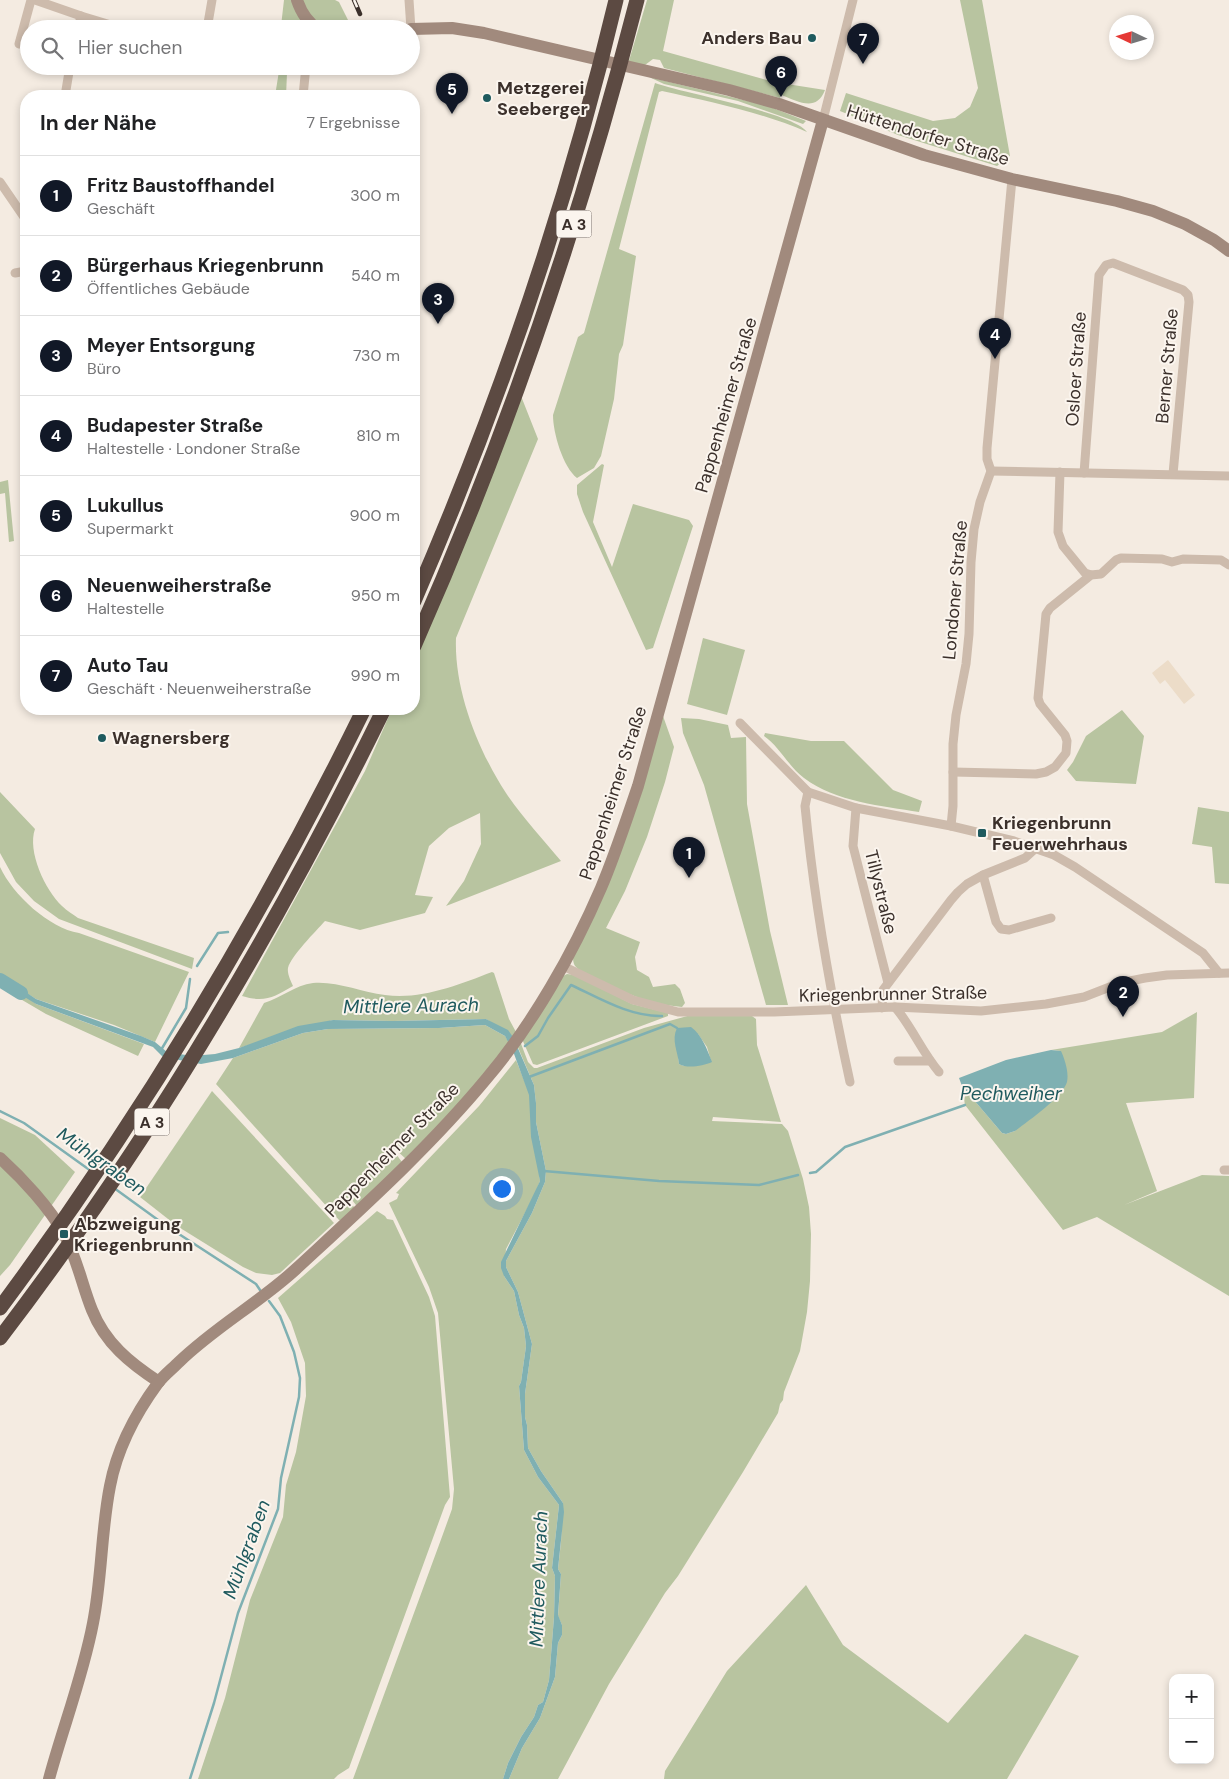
<!DOCTYPE html>
<html lang="de">
<head>
<meta charset="utf-8">
<style>
	:root { --surface:#fff; --page:#f2f2f2; --text:#202124; --muted:#757577; --line:#e0e0e0; --accent:#111827 }
	body { margin:0; font-family:"DM Sans",sans-serif; background:var(--page); color:var(--text) }
	.controls { position:absolute; right:15px; bottom:15px; display:grid; overflow:hidden; border-radius:10px; box-shadow:0 2px 8px #0003 }
	.controls button { width:45px; height:45px; display:grid; place-items:center; padding:0; border:0; border-bottom:1px solid var(--line); background:var(--surface); color:var(--text); font:25px sans-serif }
	.compass { position:absolute; left:1109px; top:15px; width:45px; height:45px; border-radius:50%; background:var(--surface); box-shadow:0 2px 8px #0003; rotate:274deg }
	.you { position:absolute; left:501px; top:1188px; width:18px; height:18px; margin:-12px; border:4px solid #fff; border-radius:50%; background:#1a73e8; box-shadow:0 0 0 8px #1a73e833 }
	.badge { display:grid; place-items:center; width:32px; height:32px; border-radius:50%; background:var(--accent); color:#fff; font-size:16px; font-weight:700 }
	.pin { position:absolute; translate:-50% -41px; filter:drop-shadow(0 1px 2px #0008) }
	.pin::after { content:''; position:absolute; top:26px; width:18px; height:15px; background:inherit; clip-path:polygon(0 0,100% 0,50% 100%) }
	.list { margin:0; padding:0; list-style:none }
	h2 { display:flex; justify-content:space-between; align-items:center; height:65px; margin:0; padding:0 20px; font-size:21px }
	h2 small { font-size:16px; font-weight:400; color:var(--muted) }
	.list li { display:grid; grid-template-columns:32px 1fr auto; gap:15px; align-items:center; box-sizing:border-box; height:80px; padding:0 20px; border-top:1px solid var(--line) }
	.list b { display:block; font-size:19px; white-space:nowrap }
	.list p { margin:0; font-size:16px; white-space:nowrap; color:var(--muted) }
	.list em { font-size:16px; font-style:normal; color:var(--muted) }
	.icon { flex:none; width:28px; height:28px; fill:none; stroke:currentColor; stroke-width:2; stroke-linecap:round; stroke-linejoin:round }
	.map { position:relative; flex:none; width:1229px; height:1779px; overflow:hidden }
	.search { position:absolute; background:var(--surface); box-shadow:0 2px 8px #0003; left:20px; top:20px; width:400px; height:55px; display:flex; align-items:center; gap:12px; box-sizing:border-box; padding:0 18px; border-radius:28px; color:var(--muted); font-size:19px }
	.panel { position:absolute; background:var(--surface); box-shadow:0 2px 8px #0003; left:20px; top:90px; width:400px; height:625px; border-radius:20px }
	.map>svg:first-child { display:block }
	.green { fill:#b8c4a0; fill-rule:evenodd }
	.plaza { fill:#ecdcc8 }
	.water { fill:#7fb0b2 }
	.lines { fill:none; stroke-linecap:round; stroke-linejoin:round }
	.stream { stroke:#7fb0b2; stroke-width:2.5 }
	.river { stroke:#7fb0b2; stroke-width:14 }
	.street { stroke:#cdbbac; stroke-width:9 }
	.secondary { stroke:#a18a7d; stroke-width:12 }
	.highway { stroke:#5c4a42; stroke-width:15 }
	.rail-casing { stroke:#3b302b; stroke-width:4.5 }
	.rail { stroke:#fbf5ee; stroke-width:2.5; stroke-dasharray:8; stroke-linecap:butt }
	.poi-dot { fill:#1f5a5e; stroke:#fbf5ee; stroke-width:2 }
	.labels { text-anchor:middle; stroke-width:4; stroke-linejoin:round; paint-order:stroke }
	.shield { fill:#fbf5ee; stroke:#756b66; stroke-width:1 }
	.shield-label { font-size:16px; font-weight:bold; fill:#3b302b }
	.poi-label { font-size:18px; font-weight:bold; fill:#3b302b; stroke:#fbf5ee; text-anchor:start }
	.street-label { font-size:18px; fill:#3b302b; stroke:#fbf5ee }
	.water-label { font-size:19px; font-style:italic; fill:#1f5a5e; stroke:#fbf5ee }
</style>
</head>
<body>
<div class="map">
<svg width="1229" height="1779" viewBox="0 0 1229 1779">
	<rect width="100%" height="100%" fill="#f4ebe1"/>
	<!-- green -->
	<g class="green">
		<path d="M284,0H335L339,2L351,26L334,29H278L281,26Z"/>
		<path d="M647,0H674L663,51L774,82L825,90C816,113 798,101 781,95L780,98L664,68L660,60L653,59L645,65L628,64Z"/>
		<path d="M960,0H982L1010,156L997,166L898,135L840,111L846,93L933,121L955,118L970,107L978,88Z"/>
		<path d="M279,71L287,73L286,96H275Z"/>
		<path d="M649,77L768,106L806,121L803,124L738,101L664,84Z"/>
		<path d="M655,83C682,93 795,113 807,132C761,112 711,102 662,91L659,92L619,249L636,256L623,345L619,354L614,399L601,456L594,468L577,478C563,467 553,433 553,415L578,337L584,333Z"/>
		<path d="M521,396L538,439L456,638C454,690 478,750 506,793C522,817 543,839 561,861L446,906L464,881L481,844L480,813L449,828L429,846L415,895L433,897L425,913L360,930L325,921C316,931 291,956 288,968C287,974 291,981 293,986C274,997 265,1003 242,996L365,771L392,709H414V661L446,587Z"/>
		<path d="M602,464L604,465L593,522L612,567L633,504L689,520L693,526L653,648L646,650L583,512L577,494V485Z"/>
		<path d="M8,480L14,541L9,542L5,493L0,494V482Z"/>
		<path d="M703,638L745,650L727,715L687,704Z"/>
		<path d="M1122,710L1144,736L1136,784L1076,781L1067,770L1073,762L1086,736Z"/>
		<path d="M663,716L674,747L665,782L647,837L625,891L606,928L640,942L635,957L637,970L649,977L653,987L675,984L680,989L685,1003L682,1007C648,1004 626,993 596,979C590,976 580,972 576,967C573,964 573,959 573,955Z"/>
		<path d="M681,718L699,719L728,725L731,738L746,737L747,804L770,931L788,1005H766L704,785L683,733Z"/>
		<path d="M765,733L811,741H844L893,790L922,801L919,812C883,806 835,802 804,778C789,767 779,746 764,736Z"/>
		<path d="M0,792L35,829C27,851 45,890 62,906C67,911 73,914 78,918L194,958L192,969L59,919L34,901L16,882L0,853Z"/>
		<path d="M1198,807L1229,812V884L1215,883L1212,847L1192,844Z"/>
		<path d="M0,867C13,895 49,928 79,933L189,972L155,1042L114,1025L36,999L8,981L36,1004L144,1044L138,1056L46,1014L0,987Z"/>
		<path d="M492,972L494,973L509,1019L516,1032L513,1037L486,1019L393,1021L333,1020L239,1048L264,1003C281,998 295,985 313,983C337,981 361,992 385,995C421,1000 458,985 492,972Z"/>
		<path d="M567,974L575,975L632,1004L668,1013V1016L537,1065L533,1064L522,1039L563,976Z"/>
		<path d="M1197,1012L1194,1098L1126,1103L1157,1191L1124,1205L1202,1175L1229,1176V1296L1097,1217L1063,1230L965,1105L962,1086L1002,1133L1006,1134L1015,1131L1061,1051L1051,1050L1162,1032Z"/>
		<path d="M691,1015L752,1016L756,1019L757,1045L781,1122L713,1117L712,1121L782,1124L788,1131L803,1179L809,1207L811,1234L810,1281L807,1312L800,1351L784,1392L783,1400L780,1404L778,1413L743,1472L678,1576L665,1593L609,1684L558,1779H509L522,1748L540,1718L555,1677L558,1643L562,1635V1625L558,1616L561,1574L558,1569L561,1542L563,1503L541,1471L528,1448L527,1425L525,1417V1394L532,1344L518,1292L506,1267V1261L532,1213L545,1182L546,1171L536,1122V1103L534,1085L517,1045L520,1041L528,1062L534,1068H537L644,1028ZM698,1034L707,1047L711,1061C701,1064 688,1069 679,1064L678,1054Z"/>
		<path d="M485,1025L505,1036L509,1042L464,1100L406,1159L395,1149L393,1150L402,1162L359,1205H356L352,1200L350,1202L354,1207V1211L342,1221L339,1220L216,1084L233,1058L303,1033L328,1029L439,1028Z"/>
		<path d="M516,1060L530,1095L540,1181L535,1194L506,1249L504,1276L514,1291L519,1315L524,1328L526,1346L521,1382L519,1386L524,1450L538,1477L559,1505L552,1568L555,1576L554,1617L549,1680L543,1702L538,1705L534,1717L521,1737L508,1763L503,1779H353L443,1534L452,1509L454,1489L438,1313L429,1287L389,1203L397,1199L399,1194L396,1193L479,1106Z"/>
		<path d="M212,1091L334,1223L280,1273L272,1275L256,1273L243,1267L177,1226L140,1197Z"/>
		<path d="M0,1118L35,1135L75,1172L10,1265L0,1276Z"/>
		<path d="M377,1211L385,1216L387,1219L393,1220L429,1297L435,1316L450,1497L445,1505L349,1768L338,1775L334,1779H198L225,1698L250,1600L283,1517L286,1485L296,1452L306,1396L305,1363L291,1322L278,1298Z"/>
		<path d="M806,1585L843,1645L948,1723L1025,1634L1079,1656L1007,1779H664L665,1771L727,1671Z"/>
	</g>
	<!-- plaza -->
	<path class="plaza" d="M1168,660L1195,695L1184,704L1165,680L1160,684L1152,673Z"/>
	<!-- water -->
	<g class="water">
		<path d="M8,980L36,999L141,1036L155,1042L167,1052L192,1056L215,1054L239,1048L298,1026L333,1020L393,1021L486,1019L508,1030L513,1037L534,1085L536,1103V1122L546,1171L545,1182L532,1213L506,1261V1267L518,1292L532,1344L525,1394V1417L527,1425L528,1448L541,1471L563,1503L564,1512L558,1569L561,1574L558,1615L562,1625V1635L558,1643L555,1677L540,1718L522,1748L509,1779H503L508,1763L521,1737L534,1717L538,1705L543,1702L549,1680L554,1617L555,1576L552,1568L559,1505L538,1477L524,1450L519,1386L521,1382L526,1346L524,1328L519,1315L514,1291L504,1276L501,1268V1262L540,1181L531,1137L529,1095L513,1051L505,1036L485,1025L439,1028L328,1029L303,1033L233,1058L201,1064L163,1057L153,1047L36,1004L5,985Z"/>
		<path d="M691,1027C702,1035 707,1049 712,1062C703,1066 687,1069 679,1064C678,1052 671,1040 677,1028Z"/>
		<path d="M1051,1050L1061,1051C1065,1060 1069,1072 1067,1082C1063,1097 1028,1121 1015,1131L1006,1134L1002,1133L962,1086L959,1078L1006,1060Z"/>
	</g>
	<g class="lines">
		<!-- stream -->
		<g class="stream">
			<path d="M197,966L218,933L228,932"/>
			<path d="M525,1046L538,1036L548,1018L571,985C599,998 630,1017 662,1016"/>
			<path d="M161,1050L186,1008L190,979"/>
			<path d="M529,1077L670,1024L677,1028"/>
			<path d="M0,1111L24,1123L91,1171"/>
			<path d="M544,1171L659,1181L759,1185L798,1175"/>
			<path d="M810,1173L816,1172L845,1147L965,1105"/>
			<path d="M114,1188L165,1225L256,1284L260,1290"/>
			<path d="M190,1779L214,1703L238,1613L278,1509L281,1478L299,1397L300,1378L294,1352L280,1316L269,1301"/>
		</g>
		<!-- river -->
		<path class="river" d="M0,980L21,993"/>
		<!-- street -->
		<g class="street">
			<path d="M35,0L81,16L124,29"/>
			<path d="M409,0L411,29"/>
			<path d="M78,29L81,16"/>
			<path d="M207,29L212,0"/>
			<path d="M19,44L31,0"/>
			<path d="M65,96L70,66"/>
			<path d="M303,96L306,66"/>
			<path d="M823,120L853,0"/>
			<path d="M0,182L26,220"/>
			<path d="M15,273L26,271"/>
			<path d="M991,471L1229,476"/>
			<path d="M1060,472L1058,532L1063,546L1085,573L1091,575"/>
			<path d="M1084,473L1099,275L1106,265L1113,263L1183,290L1188,295L1189,302L1173,474"/>
			<path d="M740,723L808,792L856,808L951,826L1014,841L1054,855L1075,867L1203,953L1219,973"/>
			<path d="M953,772L1036,774L1046,772L1055,767L1066,753L1067,741L1065,735L1040,704L1038,698L1046,614L1050,608L1091,575L1101,574L1116,560L1121,558L1162,559L1172,562L1183,559L1221,560L1229,565"/>
			<path d="M808,792L805,806C814,899 830,991 850,1082"/>
			<path d="M856,808L853,846L888,983"/>
			<path d="M951,826L953,806V744L956,715L966,664L969,634L971,562L974,529L980,502L991,471L987,459V448L1012,179"/>
			<path d="M983,875L996,922L1001,929L1009,930L1051,918"/>
			<path d="M563,966L633,1000L678,1012H774L895,1007L981,1011L1046,1004L1084,997L1120,983L1145,978L1167,975L1229,973"/>
			<path d="M895,1007C912,1027 922,1052 939,1072"/>
			<path d="M882,1008L883,990L951,900L958,892L967,884L983,875L1025,858L1036,848"/>
			<path d="M898,1061H930"/>
			<path d="M1224,1170H1229"/>
		</g>
		<!-- secondary -->
		<g class="secondary">
			<path d="M297,0C301,12 307,22 318,29"/>
			<path d="M411,29L452,28L484,33L729,90L779,104L924,155L1012,179L1117,201L1153,211L1185,224L1214,240L1229,251"/>
			<path d="M0,1158C22,1178 50,1208 64,1234C77,1258 82,1285 92,1310C105,1343 130,1363 159,1382"/>
			<path d="M49,1779C63,1727 83,1676 93,1623C102,1578 101,1531 110,1486C117,1449 136,1413 158,1383C163,1376 172,1369 179,1362C215,1327 259,1303 296,1269C362,1208 429,1148 487,1078C533,1024 573,953 601,888C615,855 626,821 638,786L823,120"/>
		</g>
		<!-- highway -->
		<g class="highway">
			<path d="M414,601C498,407 567,206 616,0"/>
			<path d="M414,646C507,436 580,222 637,0"/>
			<path d="M0,1308C140,1120 261,919 364,709"/>
			<path d="M0,1338C150,1142 276,930 384,709"/>
		</g>
		<defs>
			<path id="rail" d="M354,0L360,14"/>
		</defs>
		<!-- rail casing -->
		<use href="#rail" class="rail-casing"/>
		<!-- rail -->
		<use href="#rail" class="rail"/>
	</g>
	<!-- markers -->
	<g class="poi-dot">
		<circle cx="812" cy="38" r="5"/>
		<circle cx="487" cy="98" r="5"/>
		<circle cx="102" cy="738" r="5"/>
		<rect x="977" y="828" width="10" height="10" rx="2.5"/>
		<rect x="59" y="1229" width="10" height="10" rx="2.5"/>
	</g>
	<g class="labels">
		<!-- shield labels -->
		<g class="shield">
			<rect x="556.5" y="210.5" width="35" height="27" rx="4"/>
			<rect x="134.5" y="1108.5" width="35" height="27" rx="4"/>
		</g>
		<g class="shield-label">
			<text x="574" y="230">A 3</text>
			<text x="152" y="1128">A 3</text>
		</g>
		<!-- poi labels -->
		<g class="poi-label">
			<text x="802" y="44" text-anchor="end">Anders Bau</text>
			<text x="497" y="94">Metzgerei<tspan x="497" dy="21">Seeberger</tspan></text>
			<text x="112" y="744">Wagnersberg</text>
			<text x="992" y="829">Kriegenbrunn<tspan x="992" dy="21">Feuerwehrhaus</tspan></text>
			<text x="74" y="1230">Abzweigung<tspan x="74" dy="21">Kriegenbrunn</tspan></text>
		</g>
		<!-- street labels -->
		<g class="street-label">
			<text transform="translate(928 135) rotate(17)" y="6">Hüttendorfer Straße</text>
			<text transform="translate(1167 366) rotate(-85)" y="6">Berner Straße</text>
			<text transform="translate(1076 369) rotate(-86)" y="6">Osloer Straße</text>
			<text transform="translate(726 405) rotate(-74)" y="6">Pappenheimer Straße</text>
			<text transform="translate(955 590) rotate(-85)" y="6">Londoner Straße</text>
			<text transform="translate(613 793) rotate(-72)" y="6">Pappenheimer Straße</text>
			<text transform="translate(881 892) rotate(76)" y="6">Tillystraße</text>
			<text transform="translate(893 994) rotate(-1)" y="6">Kriegenbrunner Straße</text>
			<text transform="translate(392 1150) rotate(-45)" y="6">Pappenheimer Straße</text>
		</g>
		<!-- water labels -->
		<g class="water-label">
			<text transform="translate(411 1005) rotate(-1)" y="7">Mittlere Aurach</text>
			<text x="1011" y="1100">Pechweiher</text>
			<text transform="translate(102 1161) rotate(35)" y="7">Mühlgraben</text>
			<text transform="translate(246 1549) rotate(-70)" y="7">Mühlgraben</text>
			<text transform="translate(538 1579) rotate(-88)" y="7">Mittlere Aurach</text>
		</g>
	</g>
</svg>
<div class="controls">
<button>+</button>
<button>−</button>
</div>
<svg class="compass" viewBox="-18 -18 36 36"><path d="M0-13l5 13h-10z" fill="#e53935"/><path d="M0 13l5-13h-10z" fill="#757577"/></svg>
<div class="you"></div>
<div class="pin badge" style="left:689px;top:878px">1</div>
<div class="pin badge" style="left:1123px;top:1017px">2</div>
<div class="pin badge" style="left:438px;top:324px">3</div>
<div class="pin badge" style="left:995px;top:359px">4</div>
<div class="pin badge" style="left:452px;top:114px">5</div>
<div class="pin badge" style="left:781px;top:97px">6</div>
<div class="pin badge" style="left:863px;top:64px">7</div>
<div class="search"><svg class="icon" aria-label="search" viewBox="0 0 24 24"><circle cx="10" cy="10" r="6"/><path d="M15 15l6 6"/></svg>Hier suchen</div>
<section class="panel">
<h2>In der Nähe<small>7 Ergebnisse</small></h2>
<ul class="list">
<li><span class="badge">1</span><div><b>Fritz Baustoffhandel</b><p>Geschäft</p></div><em>300 m</em></li>
<li><span class="badge">2</span><div><b>Bürgerhaus Kriegenbrunn</b><p>Öffentliches Gebäude</p></div><em>540 m</em></li>
<li><span class="badge">3</span><div><b>Meyer Entsorgung</b><p>Büro</p></div><em>730 m</em></li>
<li><span class="badge">4</span><div><b>Budapester Straße</b><p>Haltestelle · Londoner Straße</p></div><em>810 m</em></li>
<li><span class="badge">5</span><div><b>Lukullus</b><p>Supermarkt</p></div><em>900 m</em></li>
<li><span class="badge">6</span><div><b>Neuenweiherstraße</b><p>Haltestelle</p></div><em>950 m</em></li>
<li><span class="badge">7</span><div><b>Auto Tau</b><p>Geschäft · Neuenweiherstraße</p></div><em>990 m</em></li>
</ul>
</section>
</div>
</body>
</html>
